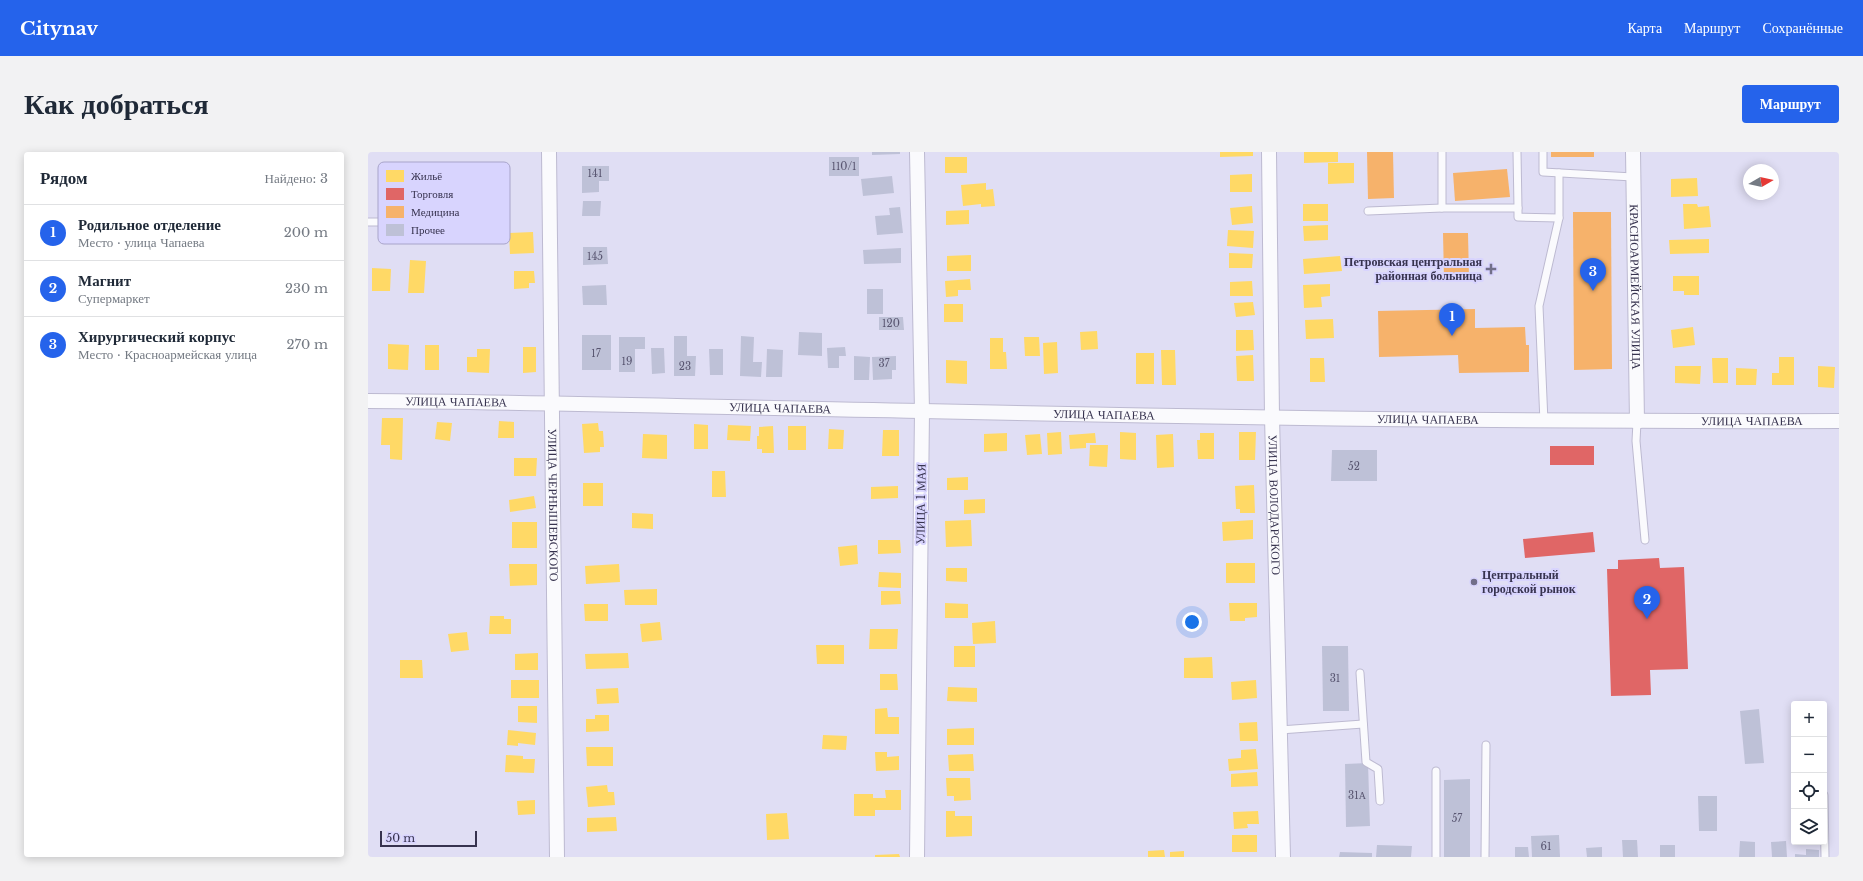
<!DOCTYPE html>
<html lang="ru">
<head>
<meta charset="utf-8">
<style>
	:root { --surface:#fff; --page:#f2f2f3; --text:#1f2937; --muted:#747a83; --line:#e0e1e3; --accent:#2563eb }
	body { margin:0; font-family:"Libre Baskerville",serif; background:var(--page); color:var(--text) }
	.controls { position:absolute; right:12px; bottom:12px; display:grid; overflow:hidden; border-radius:4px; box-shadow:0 2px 10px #0003 }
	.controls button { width:36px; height:36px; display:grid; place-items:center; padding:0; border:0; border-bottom:1px solid var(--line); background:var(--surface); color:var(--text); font:20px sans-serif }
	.compass { position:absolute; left:1375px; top:12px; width:36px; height:36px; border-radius:50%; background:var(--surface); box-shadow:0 2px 10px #0003; rotate:81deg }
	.scale { position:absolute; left:12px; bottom:10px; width:97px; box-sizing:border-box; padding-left:4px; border:2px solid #37334f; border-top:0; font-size:11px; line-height:14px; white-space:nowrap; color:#37334f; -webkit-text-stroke:3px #d8d4fe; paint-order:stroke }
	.you { position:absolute; left:824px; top:470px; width:14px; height:14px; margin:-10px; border:3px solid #fff; border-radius:50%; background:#1a73e8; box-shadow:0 0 0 6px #1a73e833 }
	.badge { display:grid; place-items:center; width:26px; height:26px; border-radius:50%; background:var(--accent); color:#fff; font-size:13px; font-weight:700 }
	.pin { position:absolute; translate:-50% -33px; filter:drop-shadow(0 1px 2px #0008) }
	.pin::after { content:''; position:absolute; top:21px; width:14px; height:12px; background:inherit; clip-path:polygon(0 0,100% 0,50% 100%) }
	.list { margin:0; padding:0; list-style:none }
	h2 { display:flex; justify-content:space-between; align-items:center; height:52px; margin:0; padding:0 16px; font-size:17px }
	h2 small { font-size:13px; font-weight:400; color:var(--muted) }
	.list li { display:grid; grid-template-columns:26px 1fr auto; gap:12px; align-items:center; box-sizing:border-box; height:56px; padding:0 16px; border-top:1px solid var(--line) }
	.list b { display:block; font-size:15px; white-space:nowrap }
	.list p { margin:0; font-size:13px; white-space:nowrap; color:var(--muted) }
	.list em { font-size:13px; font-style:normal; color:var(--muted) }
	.icon { flex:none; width:22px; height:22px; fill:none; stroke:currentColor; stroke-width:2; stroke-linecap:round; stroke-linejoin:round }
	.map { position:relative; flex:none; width:1471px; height:705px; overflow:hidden; border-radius:4px }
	header { display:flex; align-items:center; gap:24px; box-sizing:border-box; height:56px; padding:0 20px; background:var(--accent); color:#fff }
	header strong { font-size:19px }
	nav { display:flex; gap:22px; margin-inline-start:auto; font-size:14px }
	.intro { display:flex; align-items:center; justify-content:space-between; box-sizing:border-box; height:96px; padding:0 24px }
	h1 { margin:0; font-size:28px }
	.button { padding:10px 18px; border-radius:4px; background:var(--accent); color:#fff; font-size:14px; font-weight:700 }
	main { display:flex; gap:24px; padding:0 24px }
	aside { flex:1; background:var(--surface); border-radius:4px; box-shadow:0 2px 10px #0003 }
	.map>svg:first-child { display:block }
	.homes { fill:#ffd966 }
	.shops { fill:#e06666 }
	.health { fill:#f6b26b }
	.building { fill:#bec1d7 }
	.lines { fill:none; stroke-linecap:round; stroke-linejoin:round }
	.lane-casing { stroke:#bdbad1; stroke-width:9 }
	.street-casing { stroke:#bdbad1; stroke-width:16 }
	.lane { stroke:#fafafd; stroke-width:7 }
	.street { stroke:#fafafd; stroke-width:14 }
	.poi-dot { fill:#726f89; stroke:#d8d4fe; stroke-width:1.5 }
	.labels { text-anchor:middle; stroke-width:4; stroke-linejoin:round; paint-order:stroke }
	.number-label { font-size:10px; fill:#595671 }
	.poi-label { font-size:12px; font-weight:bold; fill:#37334f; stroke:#d8d4fe; text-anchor:end }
	.street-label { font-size:12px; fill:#37334f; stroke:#d8d4fe }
	.key { fill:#d8d4fe; stroke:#a8a4ca; stroke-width:1 }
	.key-label { font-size:11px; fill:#37334f }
</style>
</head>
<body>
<header>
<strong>Citynav</strong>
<nav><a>Карта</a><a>Маршрут</a><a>Сохранённые</a></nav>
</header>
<div class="intro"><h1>Как добраться</h1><a class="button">Маршрут</a></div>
<main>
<aside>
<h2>Рядом<small>Найдено: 3</small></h2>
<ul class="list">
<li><span class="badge">1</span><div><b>Родильное отделение</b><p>Место · улица Чапаева</p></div><em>200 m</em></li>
<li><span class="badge">2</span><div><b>Магнит</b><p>Супермаркет</p></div><em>230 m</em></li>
<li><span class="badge">3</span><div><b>Хирургический корпус</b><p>Место · Красноармейская улица</p></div><em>270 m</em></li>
</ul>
</aside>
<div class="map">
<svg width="1471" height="705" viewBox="0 0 1471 705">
	<rect width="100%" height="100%" fill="#e0def4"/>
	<!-- homes -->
	<g class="homes">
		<path d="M852,0H885V4L852,5Z"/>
		<path d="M936,0H970V10L936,11Z"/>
		<rect x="577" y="5" width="22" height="16"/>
		<path d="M960,11H986V31L960,32Z"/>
		<path d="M884,22V40H862V23Z"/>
		<path d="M1329,26L1330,44L1303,45V27Z"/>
		<path d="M618,31V38L625,37L627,54L613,55V52L595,54L593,33Z"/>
		<rect x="935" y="52" width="25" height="17"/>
		<path d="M1315,52H1329L1330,55L1341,54L1343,75L1316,77Z"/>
		<path d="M884,54L885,71L864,73L862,56Z"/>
		<path d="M601,58V72L578,73V59Z"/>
		<path d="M960,73V88L936,89L935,74Z"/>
		<path d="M860,78L886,79L885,96L859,94Z"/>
		<path d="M165,80L166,101L142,102L141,81Z"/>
		<path d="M1341,87V101L1302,102L1301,88Z"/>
		<path d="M861,101L885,102L884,116H861Z"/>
		<path d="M603,103V119H579V104Z"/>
		<path d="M972,104L974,119L936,122L935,107Z"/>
		<path d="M42,108L58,109L56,141H40Z"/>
		<path d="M4,116L23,117L22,139H4Z"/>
		<path d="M146,119H166L167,131H161V136L146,137Z"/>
		<path d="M1305,124H1331V143H1316V139H1305Z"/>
		<path d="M602,127L603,138H590V144L578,145L577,129Z"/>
		<path d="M884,129L885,144H862V130Z"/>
		<path d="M962,132V144L953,145L954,155L936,156L935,133Z"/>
		<path d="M885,150L887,163L868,165L866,151Z"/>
		<rect x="576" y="152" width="19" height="18"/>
		<path d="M965,167L966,186L938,187L937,168Z"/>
		<path d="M1325,175L1327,193L1305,196L1303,178Z"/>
		<path d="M868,178H885L886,198L868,199Z"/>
		<path d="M729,179L730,197L713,198L712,180Z"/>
		<path d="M656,185H671L672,204H657Z"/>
		<path d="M622,186H635V200H638L639,217H622Z"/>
		<path d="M689,190L690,221L676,222L675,191Z"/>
		<path d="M20,192L41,193L40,218L20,217Z"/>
		<rect x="57" y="193" width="14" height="25"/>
		<path d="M155,195H168V220L155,221Z"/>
		<path d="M109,197H122L121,221L99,220V205H109Z"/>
		<path d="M793,198H807L808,233H794Z"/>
		<rect x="768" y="201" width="18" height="31"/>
		<path d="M885,203L886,229H869L868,204Z"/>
		<path d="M1411,205H1426V233H1404V221H1411Z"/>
		<path d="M942,206H956L957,230H942Z"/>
		<path d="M1344,206H1360V231H1345Z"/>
		<path d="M578,208L599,209V232L578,231Z"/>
		<path d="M1307,214H1333L1332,232L1307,231Z"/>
		<path d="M1450,214L1467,215L1466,236L1450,235Z"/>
		<path d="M1368,216L1389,217L1388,233H1368Z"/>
		<path d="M14,266H35L34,308L22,307V293H13Z"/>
		<path d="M131,269L146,270V286H130Z"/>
		<path d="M69,270L84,271L82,289L67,287Z"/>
		<path d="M230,271L231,279H235L236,295H232V300L216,301L214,272Z"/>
		<path d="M326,272L340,273V297H326Z"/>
		<path d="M360,273L383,274L382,289L359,288Z"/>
		<path d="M405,274L406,301H394V297H389V284H391V275Z"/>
		<rect x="420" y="274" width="18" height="24"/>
		<path d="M461,277L476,278L475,297H460Z"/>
		<path d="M515,278H531V304H514Z"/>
		<path d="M693,280L694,302L680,303L679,281Z"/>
		<path d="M752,280L768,281V308L752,307Z"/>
		<path d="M871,280H888L887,308H871Z"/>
		<path d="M639,281V299L616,300V282Z"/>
		<path d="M727,281L728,291H718V296L702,297L701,283Z"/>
		<path d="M832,281H846V307H830L829,288H832Z"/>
		<path d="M275,282L299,283V307L274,306Z"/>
		<path d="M672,282L674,302L659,303L657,283Z"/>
		<path d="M805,282L806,315L789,316L788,283Z"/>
		<path d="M722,293H740L739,315L721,314Z"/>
		<path d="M146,306H169L168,324H146Z"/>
		<path d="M344,319H357L358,345H344Z"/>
		<path d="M600,325V338H579V326Z"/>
		<rect x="215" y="331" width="20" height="23"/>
		<path d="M886,333L887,361H872V357H868L867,334Z"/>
		<path d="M530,334V346L503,347V335Z"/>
		<path d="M166,344L168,356L142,360L141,348Z"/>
		<path d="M617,347V361L596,362V348Z"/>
		<path d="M264,361L285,362V377L264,376Z"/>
		<path d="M603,368L604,394L578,395L577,369Z"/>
		<path d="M885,368V387L855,389L854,370Z"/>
		<rect x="144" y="370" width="25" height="26"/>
		<path d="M510,388H532L533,401L510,402Z"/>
		<path d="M489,393L490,412L472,414L470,395Z"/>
		<rect x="858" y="411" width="29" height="20"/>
		<path d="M141,412H169V433L142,434Z"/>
		<path d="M251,412L252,430L218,432L217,414Z"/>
		<path d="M578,416H599V430L578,429Z"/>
		<path d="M511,420L533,421V436L510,435Z"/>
		<path d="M289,437V453H257L256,438Z"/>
		<path d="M513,439H532L533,452L513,453Z"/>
		<path d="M577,451L600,452V466H577Z"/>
		<path d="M861,451H889V465L877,466V469H862Z"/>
		<path d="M216,452H240V469H217Z"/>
		<path d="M122,464H136V467H143V482H121Z"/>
		<path d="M627,469L628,491L605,492L604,471Z"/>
		<path d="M292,470L294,488L274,490L272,472Z"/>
		<path d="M502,477H530L529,497H501Z"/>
		<path d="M99,480L101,498L83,500L80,482Z"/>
		<path d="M448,493H476V512H449Z"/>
		<rect x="586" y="494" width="21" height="21"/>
		<path d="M170,501V518H147V502Z"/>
		<path d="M260,501L261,516L218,517L217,502Z"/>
		<path d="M844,505L845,526H816V506Z"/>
		<path d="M32,508H54L55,526H32Z"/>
		<path d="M512,522H529L530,538H512Z"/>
		<rect x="143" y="528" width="28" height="18"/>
		<path d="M888,528L889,546L864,548L863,530Z"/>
		<path d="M580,535L609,536V550L579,549Z"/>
		<path d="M250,536L251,551L229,552L228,537Z"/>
		<path d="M150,554H169V571L150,570Z"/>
		<path d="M519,556L520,565H531V582H507V557Z"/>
		<path d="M227,563H241V579L218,580V567H227Z"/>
		<path d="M889,570L890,589H872L871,571Z"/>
		<path d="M606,576V593H579V577Z"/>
		<path d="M140,578L168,581L167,593L150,591V594L139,593Z"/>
		<path d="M455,583L479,584L478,598L454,597Z"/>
		<path d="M218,595H245V614H219Z"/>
		<path d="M888,597L890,617L861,619L860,607L873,606V598Z"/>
		<path d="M507,600H519V605L531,604V618L508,619Z"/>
		<path d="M605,602L606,619H581L580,603Z"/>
		<path d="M138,603L155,604V607H167L166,621L137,620Z"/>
		<path d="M889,620L890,634L863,635V622Z"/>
		<path d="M578,626H602L603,648L586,649V644H579Z"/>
		<path d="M239,633L240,640H246L247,653L220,655L218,635Z"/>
		<path d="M517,638H533V658H507V664H486V642H505V646H518Z"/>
		<path d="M167,648V662L150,663L149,649Z"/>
		<path d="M578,659H587V664H604V684L578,685Z"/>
		<path d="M890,659L891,672H879L880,676L866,677L865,660Z"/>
		<path d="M419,661L421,687L399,688L398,662Z"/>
		<path d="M248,665L249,679L219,680V666Z"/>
		<rect x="864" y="683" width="25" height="17"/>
		<path d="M796,698L797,705H780V699Z"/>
		<path d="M816,699V705H802V700Z"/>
		<path d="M531,702L532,705H507V703Z"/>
	</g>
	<!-- shops -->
	<g class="shops">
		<rect x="1182" y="294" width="44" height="19"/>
		<path d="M1225,380L1227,400L1157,406L1155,387Z"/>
		<path d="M1291,406L1292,416L1316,415L1320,517L1282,518L1283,543L1243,544L1239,417H1250V408Z"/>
	</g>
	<!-- health -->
	<g class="health">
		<path d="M999,0H1025L1026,46L1000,47Z"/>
		<rect x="1183" y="0" width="43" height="5"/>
		<path d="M1139,17L1142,45L1087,49L1085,21Z"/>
		<path d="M1205,60H1243L1244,217L1206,218Z"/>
		<path d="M1075,81H1100L1101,126L1076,127Z"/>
		<path d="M1107,157V176L1157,175L1158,193H1161V220L1091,221L1090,203L1011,205L1010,159Z"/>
	</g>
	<!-- building -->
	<g class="building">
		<path d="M504,0H532V2L504,3Z"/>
		<rect x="461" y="5" width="30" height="19"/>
		<path d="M214,14H241V29H231V40L214,41Z"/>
		<path d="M524,24L526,41L495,44L493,27Z"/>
		<path d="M215,49H233L232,64H214Z"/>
		<path d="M532,55L535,81L509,83L507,64L522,63L521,56Z"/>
		<path d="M215,95H239L240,112L215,113Z"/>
		<path d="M533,96V111L496,112L495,98Z"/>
		<path d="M238,133L239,153H215L214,134Z"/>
		<rect x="499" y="137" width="16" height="25"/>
		<path d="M511,165H535L536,178H511Z"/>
		<path d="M431,180L454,181V204L430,203Z"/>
		<rect x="214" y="183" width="29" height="35"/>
		<path d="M306,184H319V204H328L327,224H306Z"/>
		<path d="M373,184L386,185L385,210H394L393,225L372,224Z"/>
		<path d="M251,185H277V197H267V220H251Z"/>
		<path d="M477,195L478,204H471V216H460L459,196Z"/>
		<path d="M283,196H296L297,221L284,222Z"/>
		<path d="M341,197H355V223H342Z"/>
		<path d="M399,197L415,198L414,225H398Z"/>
		<path d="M486,204L502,205L501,228H486Z"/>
		<path d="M528,204V218H524V227L505,228L504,205Z"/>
		<path d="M964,298H1009V329H963Z"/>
		<path d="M954,494H980L981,559H955Z"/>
		<path d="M1391,557L1396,611L1377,612L1372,559Z"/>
		<path d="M1000,611L1002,674L978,675L977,612Z"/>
		<path d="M1102,627V705H1076V628Z"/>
		<path d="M1330,644H1349V679H1331Z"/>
		<path d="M1191,683L1192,705H1164L1163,684Z"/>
		<path d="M1254,688H1269L1270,705H1255Z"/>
		<path d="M1372,689L1387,690V705H1371Z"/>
		<path d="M1418,689L1419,705H1404L1403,690Z"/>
		<path d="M1009,693L1044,694L1043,705H1008Z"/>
		<rect x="1292" y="693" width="15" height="12"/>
		<path d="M1147,695H1160L1161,705H1147Z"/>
		<path d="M1234,695V705H1219L1218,696Z"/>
		<path d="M1438,697L1451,698V705H1427V702L1438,703Z"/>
		<path d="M972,700L1004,701V705H971Z"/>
	</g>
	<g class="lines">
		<defs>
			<g id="lane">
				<path d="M1074,0V56H1150V65L1191,66"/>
				<path d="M1149,0L1150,56"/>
				<path d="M1175,0V20L1265,25"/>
				<path d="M1000,59L1074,56"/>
				<path d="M0,70H80"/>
				<path d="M1176,270L1171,154L1191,66V21"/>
				<path d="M1269,270L1268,289L1277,388"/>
				<path d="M992,521L998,610L1010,617L1012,649"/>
				<path d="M912,578L995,572"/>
				<path d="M1068,619V705"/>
				<path d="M1456,643L1457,705"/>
				<path d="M1117,705L1118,593"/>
			</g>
			<g id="street">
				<path id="s1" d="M181,0L189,705"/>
				<path d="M549,0L554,259L549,705"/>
				<path id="s2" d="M901,0L904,265L915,705"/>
				<path id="s3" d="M1265,0L1269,270"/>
				<path id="s4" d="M0,249C185,250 370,256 554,259C860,266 1165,270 1471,269"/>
			</g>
		</defs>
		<!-- lane casing -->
		<use href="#lane" class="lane-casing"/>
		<!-- street casing -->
		<use href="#street" class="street-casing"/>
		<!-- lane -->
		<use href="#lane" class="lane"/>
		<!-- street -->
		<use href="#street" class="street"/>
	</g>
	<!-- markers -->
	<g class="poi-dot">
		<path d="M1121 111h4v4h4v4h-4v4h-4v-4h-4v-4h4z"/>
		<circle cx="1106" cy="430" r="4"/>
	</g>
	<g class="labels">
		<!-- number labels -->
		<g class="number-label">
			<text x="476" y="18">110/1</text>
			<text x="227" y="25">141</text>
			<text x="227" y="108">145</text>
			<text x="523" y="175">120</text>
			<text x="228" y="205">17</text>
			<text x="259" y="213">19</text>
			<text x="516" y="215">37</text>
			<text x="317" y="218">23</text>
			<text x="986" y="318">52</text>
			<text x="967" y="530">31</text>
			<text x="989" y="647">31А</text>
			<text x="1089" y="670">57</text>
			<text x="1178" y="698">61</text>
		</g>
		<!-- poi labels -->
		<g class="poi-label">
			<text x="1114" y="114">Петровская центральная<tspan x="1114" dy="14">районная больница</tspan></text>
			<text x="1114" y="427" text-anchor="start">Центральный<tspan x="1114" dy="14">городской рынок</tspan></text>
		</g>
		<!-- street labels -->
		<g class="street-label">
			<text dy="4" stroke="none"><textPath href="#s3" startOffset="135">КРАСНОАРМЕЙСКАЯ УЛИЦА</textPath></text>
			<text dy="4" stroke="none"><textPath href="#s4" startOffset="88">УЛИЦА ЧАПАЕВА</textPath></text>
			<text dy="4" stroke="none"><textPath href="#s4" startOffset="412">УЛИЦА ЧАПАЕВА</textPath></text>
			<text dy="4" stroke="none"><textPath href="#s4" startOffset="736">УЛИЦА ЧАПАЕВА</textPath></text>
			<text dy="4" stroke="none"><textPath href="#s4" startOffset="1060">УЛИЦА ЧАПАЕВА</textPath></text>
			<text dy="4" stroke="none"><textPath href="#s4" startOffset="1384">УЛИЦА ЧАПАЕВА</textPath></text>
			<text transform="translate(553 352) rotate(-89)" y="4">УЛИЦА 1 МАЯ</text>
			<text dy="4" stroke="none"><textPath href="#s1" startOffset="353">УЛИЦА ЧЕРНЫШЕВСКОГО</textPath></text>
			<text dy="4" stroke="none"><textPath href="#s2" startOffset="353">УЛИЦА ВОЛОДАРСКОГО</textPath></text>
		</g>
	</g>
	<!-- legend -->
	<rect x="10" y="10" width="132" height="82" rx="6" class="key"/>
	<rect x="18" y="18" width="18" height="12" fill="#ffd966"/>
	<rect x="18" y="36" width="18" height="12" fill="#e06666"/>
	<rect x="18" y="54" width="18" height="12" fill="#f6b26b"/>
	<rect x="18" y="72" width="18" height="12" fill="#bec1d7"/>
	<g class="key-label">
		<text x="43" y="28">Жильё</text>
		<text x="43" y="46">Торговля</text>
		<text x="43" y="64">Медицина</text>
		<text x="43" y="82">Прочее</text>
	</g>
</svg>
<div class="controls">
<button>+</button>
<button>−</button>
<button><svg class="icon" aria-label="locate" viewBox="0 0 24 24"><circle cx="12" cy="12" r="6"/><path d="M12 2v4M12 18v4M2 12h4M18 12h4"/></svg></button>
<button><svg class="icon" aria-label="layers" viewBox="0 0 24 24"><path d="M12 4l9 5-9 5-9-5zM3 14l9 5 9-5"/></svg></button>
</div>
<svg class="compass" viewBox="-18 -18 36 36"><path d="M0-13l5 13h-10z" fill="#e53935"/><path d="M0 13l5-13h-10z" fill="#747a83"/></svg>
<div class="scale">50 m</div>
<div class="you"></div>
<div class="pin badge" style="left:1084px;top:184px">1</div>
<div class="pin badge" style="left:1279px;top:467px">2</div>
<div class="pin badge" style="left:1225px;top:139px">3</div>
</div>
</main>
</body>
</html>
